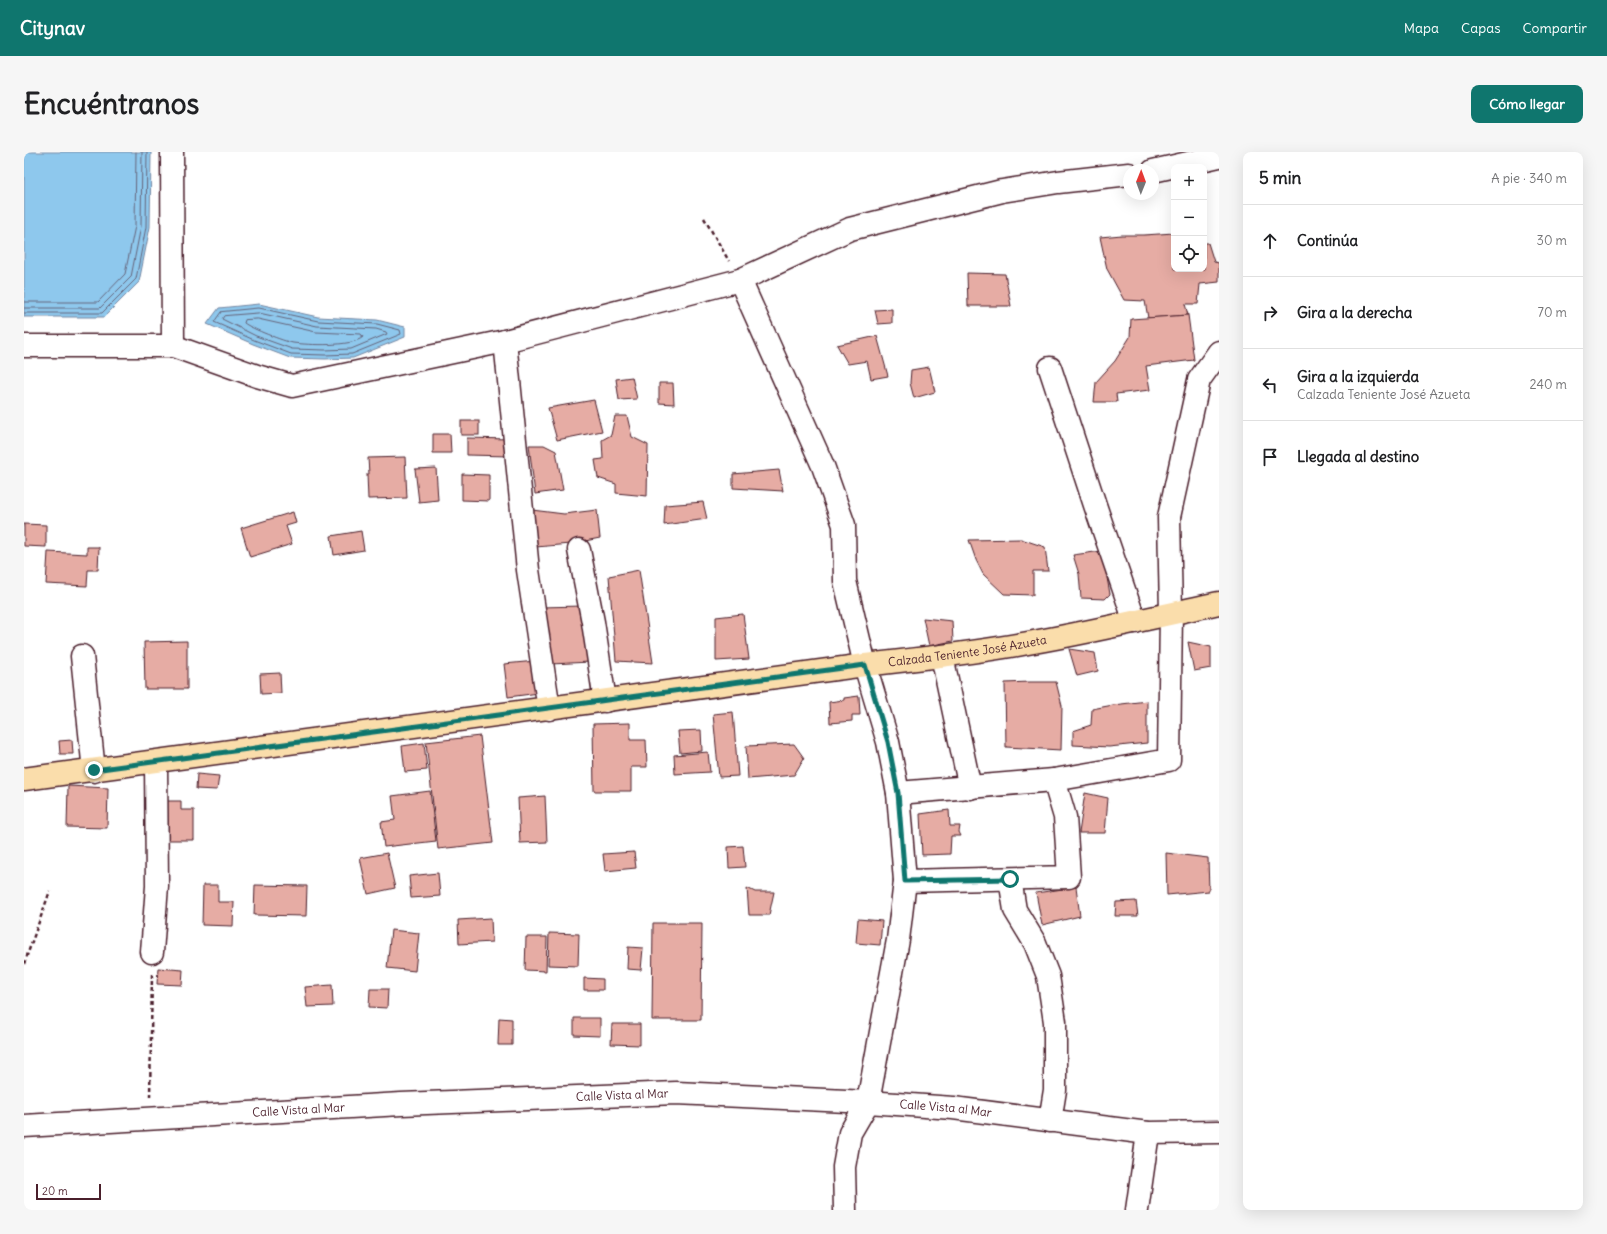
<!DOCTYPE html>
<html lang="es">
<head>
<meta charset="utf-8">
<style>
	:root { --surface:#fff; --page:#f6f6f6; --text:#202124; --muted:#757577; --line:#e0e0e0; --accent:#0f766e }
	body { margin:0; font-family:Delius,sans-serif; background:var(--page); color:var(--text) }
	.controls { position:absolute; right:12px; top:12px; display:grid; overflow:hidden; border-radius:8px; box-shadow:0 4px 16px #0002 }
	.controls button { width:36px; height:36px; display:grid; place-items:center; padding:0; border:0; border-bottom:1px solid var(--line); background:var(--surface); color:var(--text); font:20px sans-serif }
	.compass { position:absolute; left:1099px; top:12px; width:36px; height:36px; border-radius:50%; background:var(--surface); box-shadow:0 4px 16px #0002; rotate:1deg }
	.scale { position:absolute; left:12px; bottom:10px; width:65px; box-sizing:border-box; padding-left:4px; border:2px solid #4a1f2b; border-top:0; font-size:11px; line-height:14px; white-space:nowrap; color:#4a1f2b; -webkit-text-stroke:3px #fff; paint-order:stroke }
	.stop { position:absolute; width:12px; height:12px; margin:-9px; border:3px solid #0f766e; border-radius:50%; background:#fff }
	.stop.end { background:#0f766e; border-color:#fff; box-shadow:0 1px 4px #0008 }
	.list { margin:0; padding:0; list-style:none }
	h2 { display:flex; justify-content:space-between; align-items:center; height:52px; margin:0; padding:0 16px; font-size:17px }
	h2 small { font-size:13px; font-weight:400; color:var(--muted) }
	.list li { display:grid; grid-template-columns:26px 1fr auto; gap:12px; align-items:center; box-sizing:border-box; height:72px; padding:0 16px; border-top:1px solid var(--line) }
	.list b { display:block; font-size:15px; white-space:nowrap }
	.list p { margin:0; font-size:13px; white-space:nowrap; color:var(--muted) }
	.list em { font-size:13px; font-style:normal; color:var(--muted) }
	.icon { flex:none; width:22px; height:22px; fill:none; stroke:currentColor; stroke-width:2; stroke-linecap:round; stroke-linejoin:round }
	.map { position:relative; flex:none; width:1195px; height:1058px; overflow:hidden; border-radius:8px }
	header { display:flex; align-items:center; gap:24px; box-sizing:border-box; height:56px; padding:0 20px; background:var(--accent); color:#fff }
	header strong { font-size:19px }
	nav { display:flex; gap:22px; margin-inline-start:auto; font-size:14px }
	.intro { display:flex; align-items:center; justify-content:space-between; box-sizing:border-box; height:96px; padding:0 24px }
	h1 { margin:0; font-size:28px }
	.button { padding:10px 18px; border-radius:8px; background:var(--accent); color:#fff; font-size:14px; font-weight:700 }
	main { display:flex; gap:24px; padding:0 24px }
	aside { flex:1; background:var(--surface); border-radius:8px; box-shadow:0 4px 16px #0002 }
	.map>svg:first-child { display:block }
	.water { fill:#8ec8ed; stroke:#73849f }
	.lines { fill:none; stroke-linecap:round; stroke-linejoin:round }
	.shore { stroke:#656379; stroke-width:1 }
	.building { fill:#e6aca4; stroke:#4a1f2b }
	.minor-casing { stroke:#4a1f2b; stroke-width:25 }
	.major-casing { stroke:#4a1f2b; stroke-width:25 }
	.path { stroke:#4a1f2b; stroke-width:2.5; stroke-dasharray:4 3; stroke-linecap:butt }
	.minor { stroke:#fff; stroke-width:22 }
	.major { stroke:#faddab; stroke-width:22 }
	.route { stroke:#0f766e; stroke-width:5 }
	.labels { text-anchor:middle; stroke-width:3.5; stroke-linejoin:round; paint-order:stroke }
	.street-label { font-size:12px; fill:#4a1f2b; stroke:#fff }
</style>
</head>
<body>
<header>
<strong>Citynav</strong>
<nav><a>Mapa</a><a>Capas</a><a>Compartir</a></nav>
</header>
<div class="intro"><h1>Encuéntranos</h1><a class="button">Cómo llegar</a></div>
<main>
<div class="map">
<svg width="1195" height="1058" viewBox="0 0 1195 1058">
	<rect width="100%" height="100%" fill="#fff"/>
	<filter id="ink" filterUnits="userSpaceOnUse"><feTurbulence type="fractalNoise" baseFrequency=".025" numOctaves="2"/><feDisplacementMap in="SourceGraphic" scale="8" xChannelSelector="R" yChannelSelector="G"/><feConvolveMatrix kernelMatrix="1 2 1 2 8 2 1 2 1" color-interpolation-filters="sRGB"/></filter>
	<g filter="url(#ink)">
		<!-- water -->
		<g class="water">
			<path d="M0,0H127L126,75L115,130L80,165H0Z"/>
			<path d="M235,152L294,165L353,168L381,175V185L329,206L301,207L266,206L229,192L183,172L195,156Z"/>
		</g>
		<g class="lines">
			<!-- shore -->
			<g class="shore">
				<path d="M0,150H74L101,122L111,74L112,0"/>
				<path d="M0,156H76L107,125L117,74L118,0"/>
				<path d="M235,156L294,169L353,172L376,178L377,182L328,202L301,203L267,202L230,188L190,170L197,160Z"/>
				<path d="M0,161H78L112,127L122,75L123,0"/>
				<path d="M235,161L293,174L352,177L362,180L363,182L327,197L301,198L268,197L232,184L198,167L200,164Z"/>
				<path d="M234,167L292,180L337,182L339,185C328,195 284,193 269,191C259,189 228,177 220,171L221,168Z"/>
			</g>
		</g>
		<!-- building -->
		<g class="building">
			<path d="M1150,81V117H1180V91H1184L1190,110L1195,111V130L1176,132L1174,152H1161L1164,163L1124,166L1121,149L1100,148L1083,117L1076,85L1098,83H1120Z"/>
			<path d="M943,121L981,122L987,154H944Z"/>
			<path d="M868,157V171L854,172L851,158Z"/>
			<path d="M1164,163L1170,208L1122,214L1126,238L1092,242L1093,250H1070L1072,230L1091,209L1106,185L1107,167Z"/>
			<path d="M853,184L864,224L847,227L843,209L824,212L813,193Z"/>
			<path d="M905,215L911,240L890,246L886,231L887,218Z"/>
			<path d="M608,225L613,247L595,248L592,227Z"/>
			<path d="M635,231H649L650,252L635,251Z"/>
			<path d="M570,248L578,279L533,288L524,256Z"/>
			<path d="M591,264H603L608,285L624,293L623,344L592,341V332L574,326L571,308L579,307L578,288L587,283Z"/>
			<rect x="437" y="269" width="18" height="14"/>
			<path d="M409,282H426L427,301H409Z"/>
			<path d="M443,286L485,287V304L443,303Z"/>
			<path d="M505,293H520L532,299L539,338L511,342Z"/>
			<path d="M381,305L383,346L344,347L343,322H345L344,306Z"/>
			<path d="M412,316L414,348L395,350L391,317Z"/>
			<path d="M755,318L759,339L709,336V322Z"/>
			<path d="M438,322L465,323V349L438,348Z"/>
			<path d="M679,350L683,367L640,373L641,353Z"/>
			<path d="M508,358L540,362L573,358L576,386L546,392L512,395Z"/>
			<path d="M269,360L272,371L262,374L268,392L226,405L217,376Z"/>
			<path d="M0,372L22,373V395L0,394Z"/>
			<path d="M337,379L340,398L310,403L307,384Z"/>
			<path d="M997,387L1021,395L1024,419H1009V443L980,442L959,422L952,408L945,388Z"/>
			<path d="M63,395H75L74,418H64L63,434L22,432L24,400L63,402Z"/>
			<path d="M1078,399L1086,442L1081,447L1057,446L1055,422L1049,403Z"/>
			<path d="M615,418L629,511L592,509L585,424Z"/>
			<path d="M558,454L566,510L527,512L517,455Z"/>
			<path d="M719,462L725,507L692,509V465Z"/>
			<path d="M899,466L928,469L929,489L905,494Z"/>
			<path d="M163,489V537H121L120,490Z"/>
			<path d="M1164,490L1187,495V516L1170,519Z"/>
			<path d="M1045,497L1071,501L1074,519L1053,524Z"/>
			<path d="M512,509L515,541L484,545L480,512Z"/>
			<path d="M256,521L257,541L237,542L236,522Z"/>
			<path d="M1006,530H1032L1038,554L1037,598L982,595L981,531Z"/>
			<path d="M835,544L836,563H828V569L806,571L805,550L820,548V546Z"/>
			<path d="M1123,549V591L1085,595L1049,593V579L1067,573L1068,557L1089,553Z"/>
			<path d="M709,560L714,624L695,625L689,562Z"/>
			<path d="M606,571V588H622L623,615H607V639H570L569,572Z"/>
			<path d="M677,578L678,599L656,601L654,579Z"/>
			<path d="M456,584L469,691L414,697L402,590Z"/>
			<path d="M48,588L49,602H36L35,589Z"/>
			<path d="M400,591L403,618L381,620L378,594Z"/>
			<path d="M770,592L780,606L770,623L724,627L722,594Z"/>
			<path d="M684,600L686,620L651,622L650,603Z"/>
			<path d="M173,622L195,624L193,638L172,637Z"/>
			<path d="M44,634L84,636L83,676L43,675Z"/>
			<path d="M406,639L412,689L360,695L357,670L371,668L368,644Z"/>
			<path d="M1061,641L1084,646L1081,681H1055Z"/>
			<path d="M521,644L523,690L496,691L494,646Z"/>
			<path d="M141,649H157V658H170V688H141Z"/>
			<path d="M925,658L926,674H936L935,680L937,684H927L926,702L898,703L896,662Z"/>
			<path d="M719,694L721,715L705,716L704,695Z"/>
			<path d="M610,700L612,716L581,719L579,702Z"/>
			<path d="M363,701L371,736L344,742L336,706Z"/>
			<path d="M1142,701L1184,706L1185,739L1143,743Z"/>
			<path d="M414,721L416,744L387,746L385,724Z"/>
			<path d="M179,733H194V750H210L209,774L178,773Z"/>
			<path d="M231,733L283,734L282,764L230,763Z"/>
			<path d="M1052,735L1056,764L1018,773L1012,741Z"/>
			<path d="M723,736L731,740H750L745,763H725Z"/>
			<path d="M1112,749L1114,764H1091L1092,750Z"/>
			<path d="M467,766L468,790L435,792L434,768Z"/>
			<path d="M834,767L858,769L856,793L832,791Z"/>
			<path d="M629,771H678L677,868H628Z"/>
			<path d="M367,778L395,781L391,819L363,816Z"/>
			<path d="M525,781L555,782L554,814L524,813Z"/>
			<path d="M502,785H523L522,819L501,818Z"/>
			<path d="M604,795L619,796L617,818L603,817Z"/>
			<path d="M134,816L159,818L158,833L133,832Z"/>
			<path d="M560,826L579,827V838H560Z"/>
			<path d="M308,833L309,854L283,855L281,835Z"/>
			<path d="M346,837H364L363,856L345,855Z"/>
			<path d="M475,866L488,867V893H474Z"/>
			<path d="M550,866H576V884L550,883Z"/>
			<path d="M588,872H616V893L587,892Z"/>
		</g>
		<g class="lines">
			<defs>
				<g id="minor">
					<path d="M148,0L149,194"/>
					<path d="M1129,19L1195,4"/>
					<path d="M716,128L799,314L820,373L821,429L841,513L864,590L874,641L881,729L874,788L844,950L826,981L820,1015L821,1058"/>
					<path d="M481,189L504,418L525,557"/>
					<path d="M0,194H149L233,224L268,234L481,189L716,128L826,77L978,39L1034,30L1105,22"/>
					<path d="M1026,216L1071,353L1111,470"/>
					<path d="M555,398L569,470L581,549"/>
					<path d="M58,504L70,619"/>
					<path d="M918,504L946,636"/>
					<path d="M874,641L1030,628L1145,608L1147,461L1145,365L1175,228L1195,200"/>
					<path d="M986,727L991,758L1011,791L1024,824L1031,870V938L1026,969"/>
					<path d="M881,729L1045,725L1041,665L1030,628"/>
					<path d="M128,800L133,734L132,610"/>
					<path id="s1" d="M0,974L377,952L652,941L844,950L929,956L1124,981L1195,980"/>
					<path d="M1113,1058L1124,981"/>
				</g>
				<g id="major">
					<path id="s2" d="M0,627L841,513C896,507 950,501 1004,491C1068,480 1131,465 1195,451"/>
				</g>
			</defs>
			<!-- minor casing -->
			<use href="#minor" class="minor-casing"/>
			<!-- major casing -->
			<use href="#major" class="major-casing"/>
			<!-- path -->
			<g class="path">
				<path d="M680,66L705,109"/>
				<path d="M0,812L26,739"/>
				<path d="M126,945L128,822"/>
			</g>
			<!-- minor -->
			<use href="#minor" class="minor"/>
			<!-- major -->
			<use href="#major" class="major"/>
		</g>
	</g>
	<g class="lines" filter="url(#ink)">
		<!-- route -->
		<path class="route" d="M70,618L841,513L864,590L874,641L881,729L986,727"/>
	</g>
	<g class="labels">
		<!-- street labels -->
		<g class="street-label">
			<text dy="4" stroke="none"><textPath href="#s2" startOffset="952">Calzada Teniente José Azueta</textPath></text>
			<text dy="4" stroke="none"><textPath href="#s1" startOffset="599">Calle Vista al Mar</textPath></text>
			<text dy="4" stroke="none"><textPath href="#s1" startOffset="923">Calle Vista al Mar</textPath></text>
			<text dy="4" stroke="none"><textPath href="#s1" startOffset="275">Calle Vista al Mar</textPath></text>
		</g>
	</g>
</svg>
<div class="controls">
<button>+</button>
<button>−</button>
<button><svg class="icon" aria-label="locate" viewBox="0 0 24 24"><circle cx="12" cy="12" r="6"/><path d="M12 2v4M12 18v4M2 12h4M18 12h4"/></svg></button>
</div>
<svg class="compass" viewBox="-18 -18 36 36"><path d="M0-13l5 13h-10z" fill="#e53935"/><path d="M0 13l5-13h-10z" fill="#757577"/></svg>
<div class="scale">20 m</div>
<div class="stop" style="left:986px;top:727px"></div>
<div class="stop end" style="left:70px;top:618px"></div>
</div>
<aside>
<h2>5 min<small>A pie · 340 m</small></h2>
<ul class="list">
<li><svg class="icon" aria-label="ahead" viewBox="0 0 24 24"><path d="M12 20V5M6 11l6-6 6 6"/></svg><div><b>Continúa</b></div><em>30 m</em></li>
<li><svg class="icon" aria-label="right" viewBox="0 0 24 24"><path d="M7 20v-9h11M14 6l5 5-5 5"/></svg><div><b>Gira a la derecha</b></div><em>70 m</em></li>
<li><svg class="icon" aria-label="left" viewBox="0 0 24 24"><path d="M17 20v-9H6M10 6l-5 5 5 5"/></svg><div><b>Gira a la izquierda</b><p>Calzada Teniente José Azueta</p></div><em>240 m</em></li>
<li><svg class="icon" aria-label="arrive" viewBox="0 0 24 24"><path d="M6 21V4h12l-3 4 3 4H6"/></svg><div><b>Llegada al destino</b></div></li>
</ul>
</aside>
</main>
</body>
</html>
